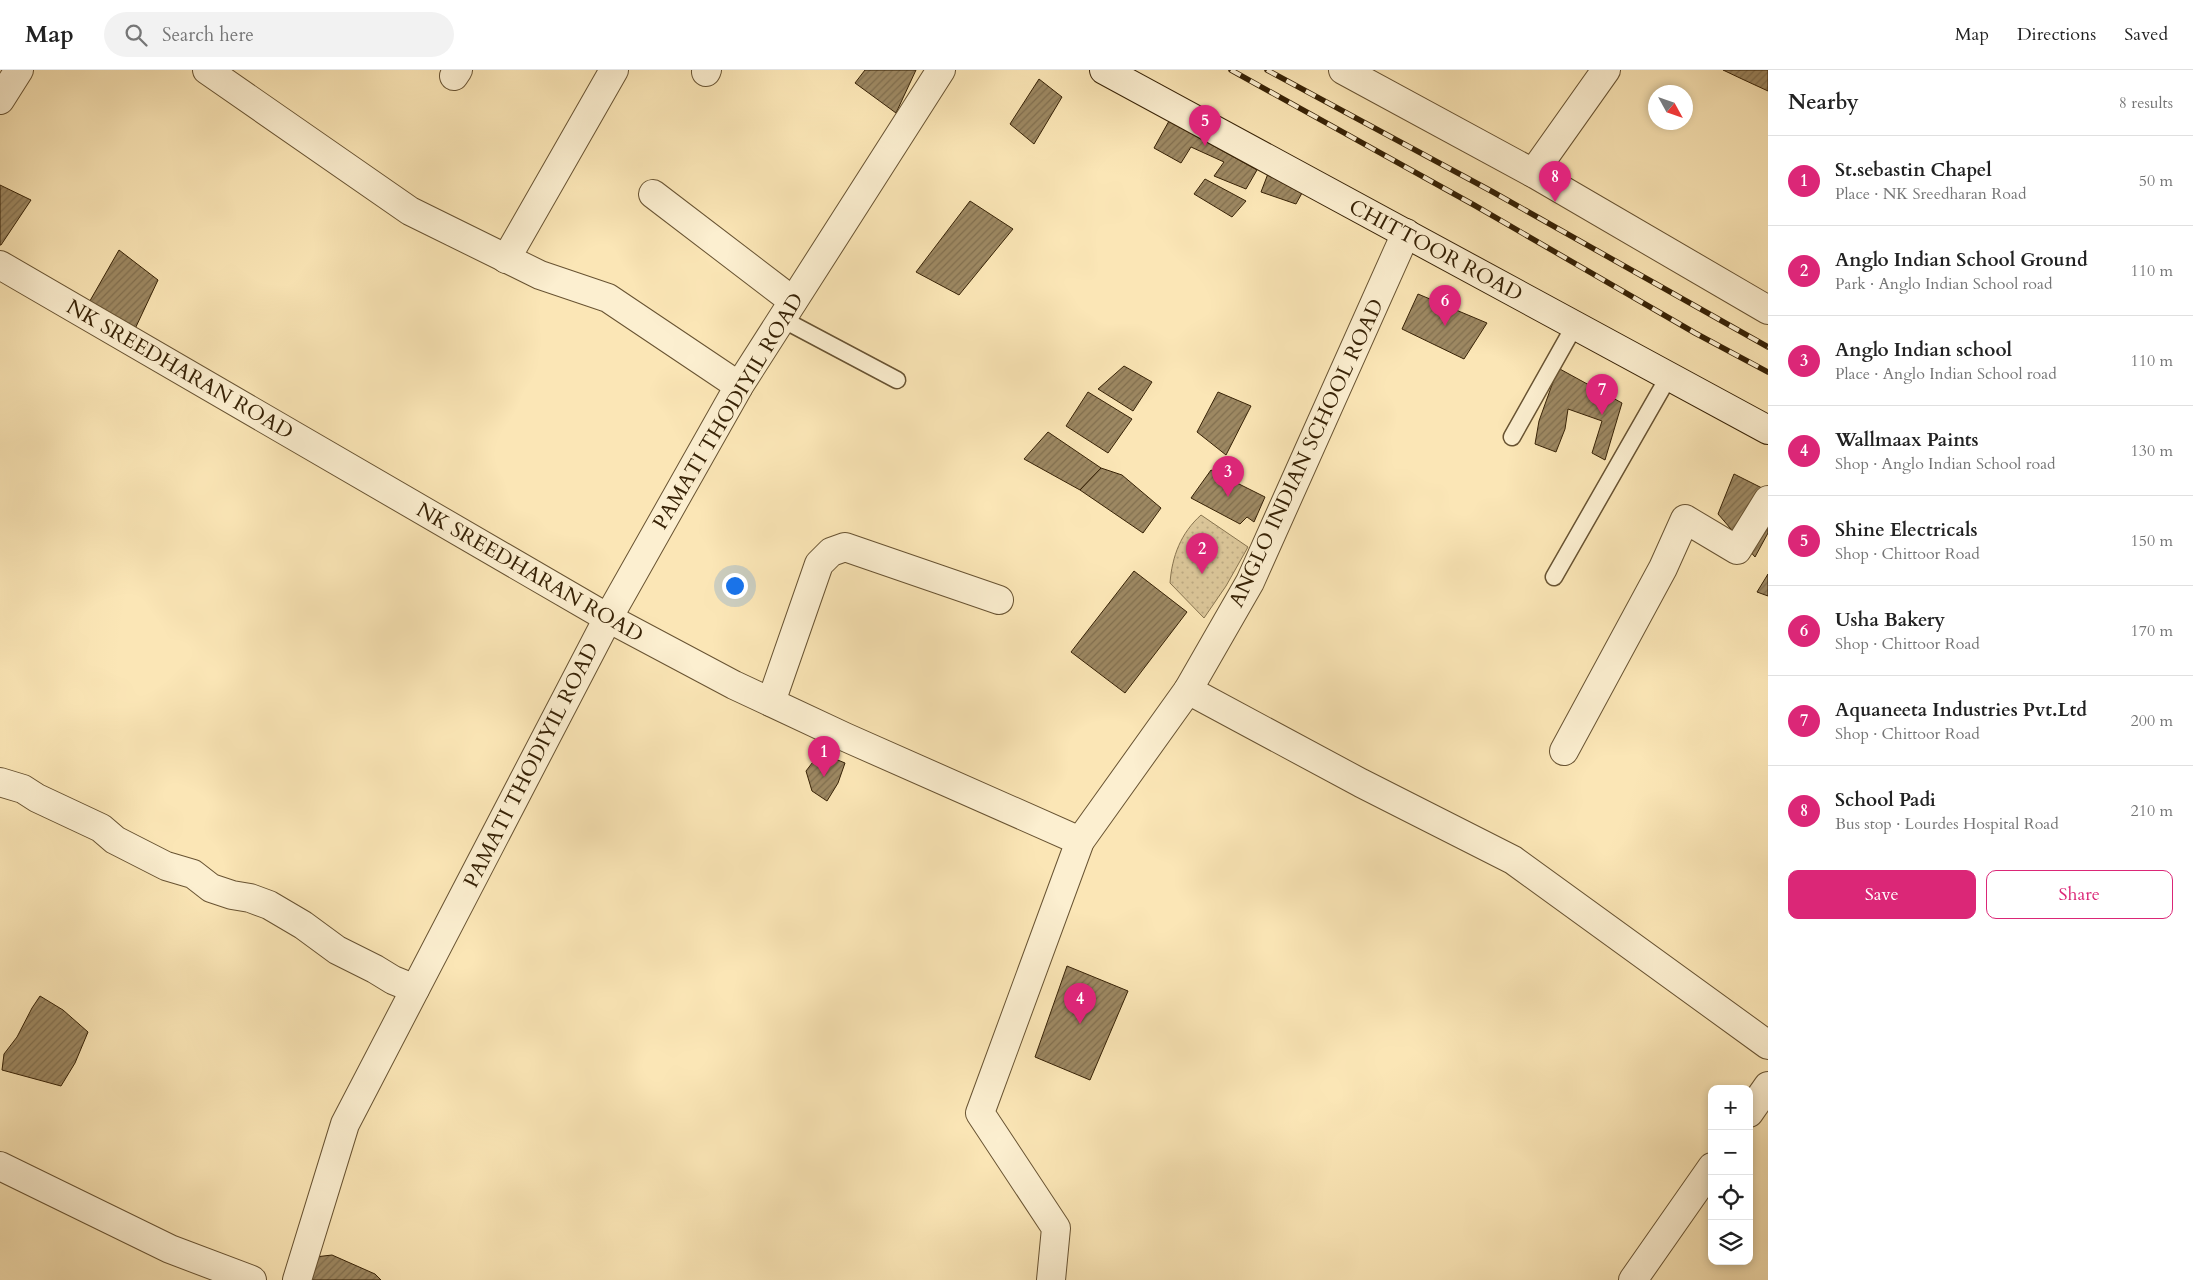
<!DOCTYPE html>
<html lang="en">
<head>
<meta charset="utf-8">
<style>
	:root { --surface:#fff; --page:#f2f2f2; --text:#222; --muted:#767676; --line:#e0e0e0; --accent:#db2777 }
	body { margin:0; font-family:Cardo,serif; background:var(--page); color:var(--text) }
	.controls { position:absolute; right:15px; bottom:15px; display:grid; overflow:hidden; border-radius:10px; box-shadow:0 2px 8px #0003 }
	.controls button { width:45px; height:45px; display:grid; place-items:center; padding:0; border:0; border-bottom:1px solid var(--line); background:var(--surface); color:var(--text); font:25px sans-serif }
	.compass { position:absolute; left:1648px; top:15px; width:45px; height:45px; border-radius:50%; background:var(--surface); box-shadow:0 2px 8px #0003; rotate:130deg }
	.you { position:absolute; left:734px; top:515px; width:18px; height:18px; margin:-12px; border:4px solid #fff; border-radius:50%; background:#1a73e8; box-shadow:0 0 0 8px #1a73e833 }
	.badge { display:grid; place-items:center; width:32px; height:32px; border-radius:50%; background:var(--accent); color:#fff; font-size:16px; font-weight:700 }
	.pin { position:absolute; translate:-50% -41px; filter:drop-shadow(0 1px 2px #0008) }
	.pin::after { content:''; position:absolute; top:26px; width:18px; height:15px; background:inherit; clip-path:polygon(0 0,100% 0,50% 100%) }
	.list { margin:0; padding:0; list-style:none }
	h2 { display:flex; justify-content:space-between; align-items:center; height:65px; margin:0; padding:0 20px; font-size:21px }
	h2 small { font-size:16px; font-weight:400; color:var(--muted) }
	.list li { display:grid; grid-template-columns:32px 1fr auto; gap:15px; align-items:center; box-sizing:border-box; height:90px; padding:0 20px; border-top:1px solid var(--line) }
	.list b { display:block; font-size:19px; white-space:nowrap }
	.list p { margin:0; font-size:16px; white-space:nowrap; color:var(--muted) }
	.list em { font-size:16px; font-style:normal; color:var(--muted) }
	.actions { display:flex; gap:10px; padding:15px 20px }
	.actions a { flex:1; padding:11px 0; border:1px solid var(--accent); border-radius:10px; text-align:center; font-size:18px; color:var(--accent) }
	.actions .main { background:var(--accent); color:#fff }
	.icon { flex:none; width:28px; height:28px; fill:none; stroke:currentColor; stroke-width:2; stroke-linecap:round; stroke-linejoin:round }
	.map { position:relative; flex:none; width:1768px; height:1210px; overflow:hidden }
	header { display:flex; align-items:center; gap:30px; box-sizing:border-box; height:70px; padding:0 25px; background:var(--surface); border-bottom:1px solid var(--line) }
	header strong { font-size:24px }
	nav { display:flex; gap:28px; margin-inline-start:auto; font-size:18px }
	.search { width:350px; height:45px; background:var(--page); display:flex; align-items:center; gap:12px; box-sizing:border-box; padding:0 18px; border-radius:28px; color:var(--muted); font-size:19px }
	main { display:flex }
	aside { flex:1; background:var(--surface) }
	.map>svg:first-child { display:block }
	.park { fill:url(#park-dots); stroke:#88744f }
	.building { fill:url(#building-hatch); stroke:#372206 }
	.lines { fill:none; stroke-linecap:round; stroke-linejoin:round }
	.service-casing { stroke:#685332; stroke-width:19 }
	.minor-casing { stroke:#685332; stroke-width:30 }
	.tertiary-casing { stroke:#685332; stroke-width:30 }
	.secondary-casing { stroke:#372206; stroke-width:30 }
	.service { stroke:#fcefd0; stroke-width:16 }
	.minor { stroke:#fcefd0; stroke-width:28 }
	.tertiary { stroke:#fcefd0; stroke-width:28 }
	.secondary { stroke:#fcefd0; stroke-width:28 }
	.rail-casing { stroke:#372206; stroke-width:5.5 }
	.rail { stroke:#fcefd0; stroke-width:4; stroke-dasharray:11; stroke-linecap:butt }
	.labels { text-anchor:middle; stroke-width:4.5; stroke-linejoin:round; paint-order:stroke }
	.street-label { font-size:21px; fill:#372206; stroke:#fcefd0 }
</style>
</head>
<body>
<header>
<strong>Map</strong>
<div class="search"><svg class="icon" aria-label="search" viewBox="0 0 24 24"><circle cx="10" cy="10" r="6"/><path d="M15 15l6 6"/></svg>Search here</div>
<nav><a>Map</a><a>Directions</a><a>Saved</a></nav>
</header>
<main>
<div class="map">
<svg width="1768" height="1210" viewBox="0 0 1768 1210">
	<defs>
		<pattern id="park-dots" width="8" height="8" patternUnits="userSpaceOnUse" patternTransform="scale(1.25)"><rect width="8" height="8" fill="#dac598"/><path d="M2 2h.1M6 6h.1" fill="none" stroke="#bca982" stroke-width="1.8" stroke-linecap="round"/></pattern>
		<pattern id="building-hatch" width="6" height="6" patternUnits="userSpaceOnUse" patternTransform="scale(1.25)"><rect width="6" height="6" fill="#9d8862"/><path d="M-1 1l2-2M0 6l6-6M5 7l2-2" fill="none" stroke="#816f4f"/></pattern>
	</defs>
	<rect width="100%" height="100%" fill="#fbe6b6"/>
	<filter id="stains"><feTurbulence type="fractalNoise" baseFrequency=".004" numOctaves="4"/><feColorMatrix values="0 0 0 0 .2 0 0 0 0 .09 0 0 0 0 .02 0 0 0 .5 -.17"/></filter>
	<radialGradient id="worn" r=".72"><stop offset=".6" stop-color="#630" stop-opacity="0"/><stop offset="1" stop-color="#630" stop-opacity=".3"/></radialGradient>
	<!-- park -->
	<path class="park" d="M1201,445L1248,477L1226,516L1204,548L1170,513C1172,486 1181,463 1201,445Z"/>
	<!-- building -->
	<g class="building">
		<path d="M865,0H916L896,43L855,13Z"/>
		<path d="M1723,0H1768V21L1742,9Z"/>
		<path d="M1039,9L1062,27L1034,74L1010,54Z"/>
		<path d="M1169,51L1257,100L1246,119L1214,106L1224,92L1191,77L1181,93L1154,78Z"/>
		<path d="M1269,101L1302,123L1296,134L1261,122Z"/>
		<path d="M1205,109L1246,131L1232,147L1194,124Z"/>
		<path d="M0,115L31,130L1,175H0Z"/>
		<path d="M970,131L1013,159L959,225L916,202Z"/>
		<path d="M119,180L158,210L134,261L87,236Z"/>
		<path d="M1418,224L1487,253L1464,289L1402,259Z"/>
		<path d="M1124,296L1152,312L1133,341L1098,319Z"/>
		<path d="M1558,298L1622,333L1605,390L1592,383L1602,351L1568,339L1565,359L1556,382L1535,374L1539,351Z"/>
		<path d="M1088,322L1132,349L1108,383L1066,356Z"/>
		<path d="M1218,322L1251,336L1226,385L1197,362Z"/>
		<path d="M1048,362L1101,398L1080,420L1024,389Z"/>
		<path d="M1101,398L1122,405L1161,438L1143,463L1080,420Z"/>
		<path d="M1211,400L1265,427L1254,452L1247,447L1240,454L1191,428Z"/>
		<path d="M1734,404L1768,421V463L1755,487L1718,444Z"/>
		<path d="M1134,501L1187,542L1125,623L1071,582Z"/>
		<path d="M1768,504V526L1757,522Z"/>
		<path d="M822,680L828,686L845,693L838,713L827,731L812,721L806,701Z"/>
		<path d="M1067,896L1128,921L1090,1010L1035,987Z"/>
		<path d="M40,926L63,940L88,962L75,993L61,1016L2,1000L4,984L17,967L32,938Z"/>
		<path d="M332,1185L375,1204L381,1210H310L315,1187Z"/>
	</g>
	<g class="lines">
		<defs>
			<g id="service">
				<path d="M782,249L897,310"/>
				<path d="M1512,367L1575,255"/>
				<path d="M1554,507L1669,306"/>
			</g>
			<g id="minor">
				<path d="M207,0L410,141L540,205L608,228L739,316"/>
				<path d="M706,2L707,0"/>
				<path d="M454,6L458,0"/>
				<path d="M0,30L19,0"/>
				<path d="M1533,103L1606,0"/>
				<path d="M653,124L793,231"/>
				<path d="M506,189L614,0"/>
				<path d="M1188,620L1361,713L1513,790L1768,975"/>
				<path d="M771,632L819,494L831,482L845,477L999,530"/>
				<path d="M1564,681L1663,498L1685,449L1737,480L1768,430"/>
				<path d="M0,712L23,719L37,728L101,758L115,770L166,796L193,804L211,818L232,825L250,828L269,835L303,855L337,880L375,899L393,910L415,919"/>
				<path d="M1749,1043L1768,1016"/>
				<path d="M0,1096L170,1179L252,1210"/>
				<path d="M297,1210L345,1054L608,548L739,316L941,0"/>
				<path d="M1051,1210L1056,1158L980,1043L1080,771L1188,620L1250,512L1406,163"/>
				<path d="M1633,1210L1712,1097"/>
			</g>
			<g id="tertiary">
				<path d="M1343,0L1533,103L1768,240"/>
				<path d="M0,195L608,548L734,615L845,667L1080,771"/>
			</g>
			<path id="secondary" d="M1104,0L1768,360"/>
		</defs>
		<!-- service casing -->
		<use href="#service" class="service-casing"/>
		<!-- minor casing -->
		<use href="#minor" class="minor-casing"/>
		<!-- tertiary casing -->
		<use href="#tertiary" class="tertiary-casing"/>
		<!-- secondary casing -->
		<use href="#secondary" class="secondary-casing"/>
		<!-- service -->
		<use href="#service" class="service"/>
		<!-- minor -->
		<use href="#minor" class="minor"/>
		<!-- tertiary -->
		<use href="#tertiary" class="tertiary"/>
		<!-- secondary -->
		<use href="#secondary" class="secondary"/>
		<defs>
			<g id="rail">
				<path d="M1231,0L1474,135L1695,263L1768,302"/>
				<path d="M1267,0L1493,122L1768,277"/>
			</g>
		</defs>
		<!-- rail casing -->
		<use href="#rail" class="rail-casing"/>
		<!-- rail -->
		<use href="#rail" class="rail"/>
	</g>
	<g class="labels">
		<!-- street labels -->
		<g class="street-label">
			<text transform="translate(1436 180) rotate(28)" y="7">CHITTOOR ROAD</text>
			<text transform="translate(180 299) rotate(30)" y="7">NK SREEDHARAN ROAD</text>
			<text transform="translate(728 341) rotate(-59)" y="7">PAMATI THODIYIL ROAD</text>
			<text transform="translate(1306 383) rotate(-65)" y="7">ANGLO INDIAN SCHOOL ROAD</text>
			<text transform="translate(530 502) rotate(30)" y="7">NK SREEDHARAN ROAD</text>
			<text transform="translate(531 695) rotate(-63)" y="7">PAMATI THODIYIL ROAD</text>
		</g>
	</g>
	<rect width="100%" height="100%" filter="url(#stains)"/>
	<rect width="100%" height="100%" fill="url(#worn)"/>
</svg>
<div class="controls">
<button>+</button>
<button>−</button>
<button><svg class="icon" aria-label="locate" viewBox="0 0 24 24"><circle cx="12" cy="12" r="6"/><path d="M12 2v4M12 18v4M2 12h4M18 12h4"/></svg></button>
<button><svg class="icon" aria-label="layers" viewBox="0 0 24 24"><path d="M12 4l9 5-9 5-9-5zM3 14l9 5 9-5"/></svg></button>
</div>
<svg class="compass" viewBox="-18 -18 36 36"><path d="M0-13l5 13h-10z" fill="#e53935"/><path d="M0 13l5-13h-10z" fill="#767676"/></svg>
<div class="you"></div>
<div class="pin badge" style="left:824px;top:707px">1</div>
<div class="pin badge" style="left:1202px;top:504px">2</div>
<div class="pin badge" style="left:1228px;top:427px">3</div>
<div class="pin badge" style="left:1080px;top:954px">4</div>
<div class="pin badge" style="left:1205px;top:76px">5</div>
<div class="pin badge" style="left:1445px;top:256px">6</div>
<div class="pin badge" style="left:1602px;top:345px">7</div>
<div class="pin badge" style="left:1555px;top:132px">8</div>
</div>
<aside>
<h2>Nearby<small>8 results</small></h2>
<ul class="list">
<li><span class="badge">1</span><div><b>St.sebastin Chapel</b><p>Place · NK Sreedharan Road</p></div><em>50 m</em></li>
<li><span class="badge">2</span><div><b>Anglo Indian School Ground</b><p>Park · Anglo Indian School road</p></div><em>110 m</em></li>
<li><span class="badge">3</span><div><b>Anglo Indian school</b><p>Place · Anglo Indian School road</p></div><em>110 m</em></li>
<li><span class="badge">4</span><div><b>Wallmaax Paints</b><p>Shop · Anglo Indian School road</p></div><em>130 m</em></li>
<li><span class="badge">5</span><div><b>Shine Electricals</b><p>Shop · Chittoor Road</p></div><em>150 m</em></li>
<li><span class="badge">6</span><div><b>Usha Bakery</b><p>Shop · Chittoor Road</p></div><em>170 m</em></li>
<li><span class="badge">7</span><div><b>Aquaneeta Industries Pvt.Ltd</b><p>Shop · Chittoor Road</p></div><em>200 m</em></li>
<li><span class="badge">8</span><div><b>School Padi</b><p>Bus stop · Lourdes Hospital Road</p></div><em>210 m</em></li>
</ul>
<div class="actions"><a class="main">Save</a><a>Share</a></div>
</aside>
</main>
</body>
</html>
